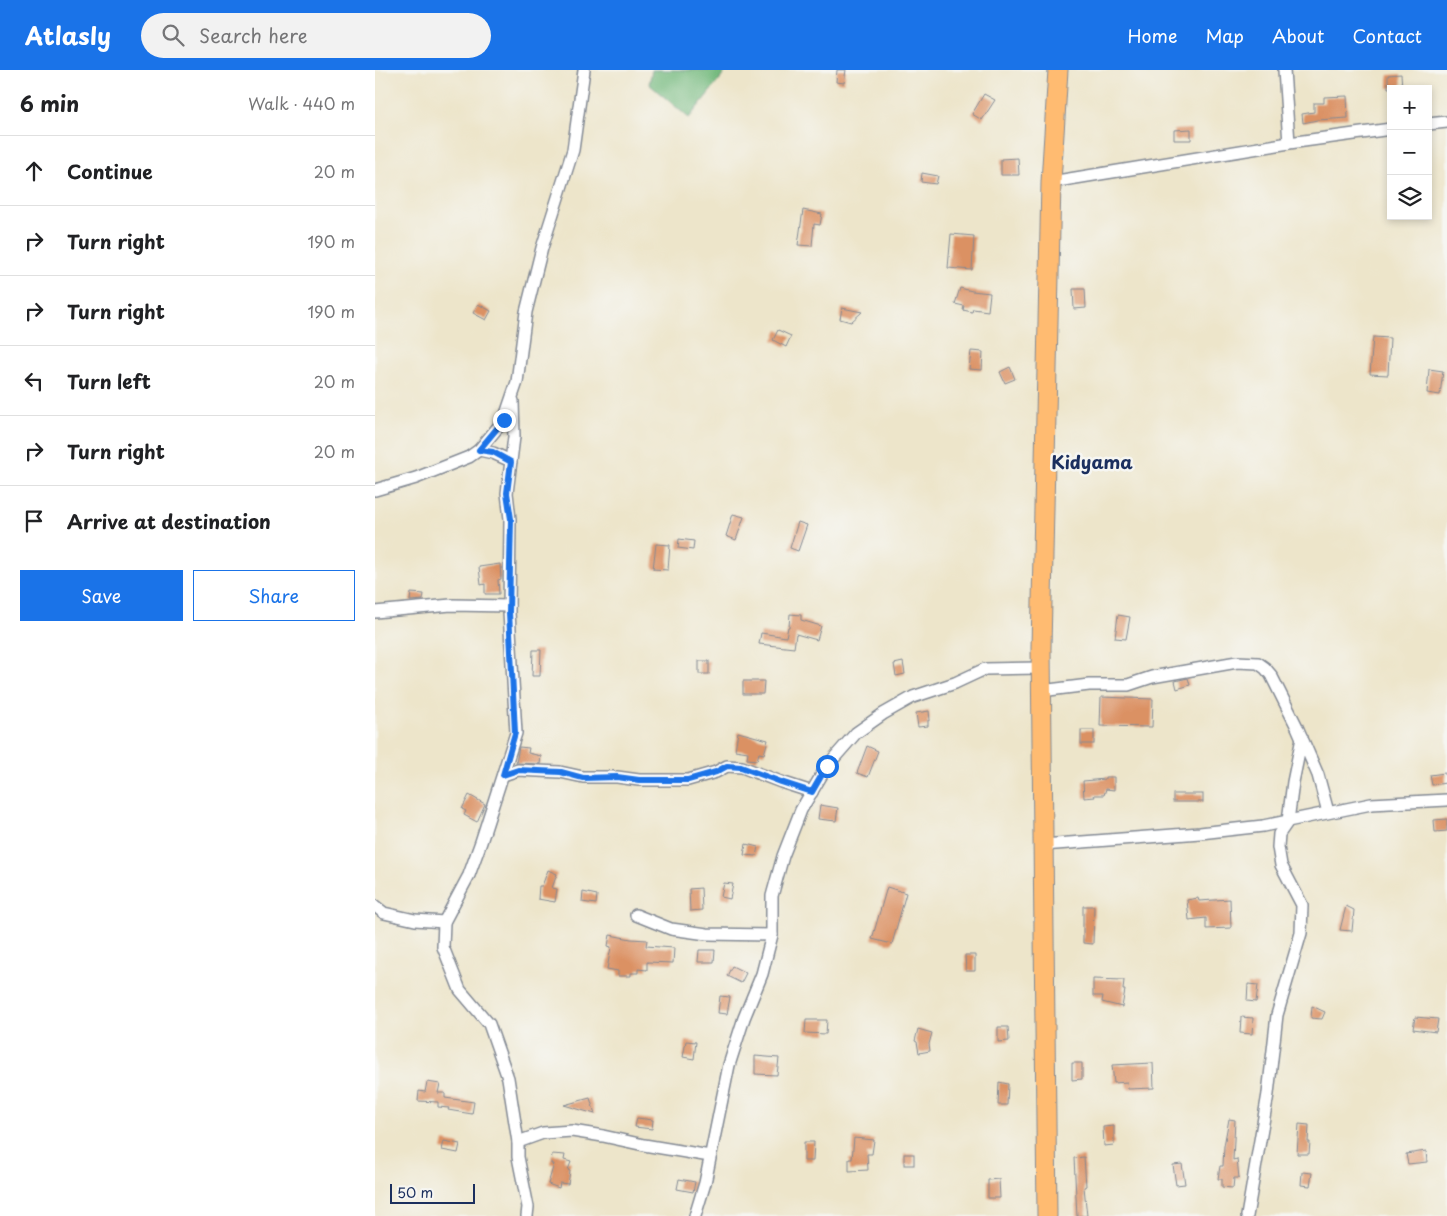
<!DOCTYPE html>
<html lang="en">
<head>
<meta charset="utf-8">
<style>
	:root { --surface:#fff; --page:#f2f2f2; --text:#202124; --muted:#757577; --line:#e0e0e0; --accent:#1a73e8 }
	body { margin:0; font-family:"Playpen Sans",sans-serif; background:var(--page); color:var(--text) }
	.controls { position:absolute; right:15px; top:15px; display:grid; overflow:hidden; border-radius:0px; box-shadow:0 2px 8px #0003 }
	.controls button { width:45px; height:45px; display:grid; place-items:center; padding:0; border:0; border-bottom:1px solid var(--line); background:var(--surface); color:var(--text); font:25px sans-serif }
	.scale { position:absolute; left:15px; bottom:12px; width:85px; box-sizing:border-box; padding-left:5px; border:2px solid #1b2f5e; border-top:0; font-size:14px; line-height:18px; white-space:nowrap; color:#1b2f5e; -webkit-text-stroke:4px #f6f6f2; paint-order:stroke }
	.stop { position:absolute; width:15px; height:15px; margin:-11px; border:4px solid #1a73e8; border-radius:50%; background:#fff }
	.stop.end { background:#1a73e8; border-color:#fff; box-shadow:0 1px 5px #0008 }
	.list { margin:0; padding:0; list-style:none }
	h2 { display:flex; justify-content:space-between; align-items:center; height:65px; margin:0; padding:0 20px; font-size:21px }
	h2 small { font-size:16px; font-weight:400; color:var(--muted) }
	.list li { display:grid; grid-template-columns:32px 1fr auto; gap:15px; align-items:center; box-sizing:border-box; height:70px; padding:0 20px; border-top:1px solid var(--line) }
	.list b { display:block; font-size:19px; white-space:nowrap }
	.list em { font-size:16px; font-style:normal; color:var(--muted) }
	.actions { display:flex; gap:10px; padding:15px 20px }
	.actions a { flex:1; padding:11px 0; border:1px solid var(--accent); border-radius:0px; text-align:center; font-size:18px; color:var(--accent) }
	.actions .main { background:var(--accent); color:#fff }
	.icon { flex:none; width:28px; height:28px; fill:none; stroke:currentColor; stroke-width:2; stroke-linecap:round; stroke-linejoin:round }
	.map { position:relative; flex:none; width:1072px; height:1146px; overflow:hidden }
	header { display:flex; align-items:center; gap:30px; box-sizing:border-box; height:70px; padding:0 25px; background:var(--accent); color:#fff }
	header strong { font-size:24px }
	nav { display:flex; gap:28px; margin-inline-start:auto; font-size:18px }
	.search { width:350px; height:45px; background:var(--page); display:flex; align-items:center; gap:12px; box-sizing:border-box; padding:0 18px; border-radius:28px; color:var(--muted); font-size:19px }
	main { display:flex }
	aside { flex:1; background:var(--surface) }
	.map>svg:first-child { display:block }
	.forest { fill:#75ba7e; stroke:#48746e }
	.building { fill:#db9163 }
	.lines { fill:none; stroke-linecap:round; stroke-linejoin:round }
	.minor-casing { stroke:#848a94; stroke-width:14 }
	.trunk-casing { stroke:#848a94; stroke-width:21 }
	.minor { stroke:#fff; stroke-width:11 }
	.trunk { stroke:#ffbb71; stroke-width:19 }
	.route { stroke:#1a73e8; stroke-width:6 }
	.labels { text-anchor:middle; stroke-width:5; stroke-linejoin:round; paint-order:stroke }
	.quarter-label { font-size:18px; font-weight:bold; fill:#1b2f5e; stroke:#f6f6f2 }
</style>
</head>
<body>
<header>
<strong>Atlasly</strong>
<div class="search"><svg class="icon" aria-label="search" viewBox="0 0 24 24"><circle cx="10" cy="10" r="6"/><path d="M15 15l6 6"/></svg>Search here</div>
<nav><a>Home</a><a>Map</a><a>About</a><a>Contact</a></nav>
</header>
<main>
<aside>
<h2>6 min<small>Walk · 440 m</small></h2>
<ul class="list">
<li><svg class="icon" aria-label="ahead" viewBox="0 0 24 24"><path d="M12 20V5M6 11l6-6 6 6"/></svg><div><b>Continue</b></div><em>20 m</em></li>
<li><svg class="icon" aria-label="right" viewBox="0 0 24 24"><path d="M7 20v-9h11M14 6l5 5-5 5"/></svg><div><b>Turn right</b></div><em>190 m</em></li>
<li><svg class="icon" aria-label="right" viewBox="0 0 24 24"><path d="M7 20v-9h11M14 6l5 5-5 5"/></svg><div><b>Turn right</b></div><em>190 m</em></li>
<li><svg class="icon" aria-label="left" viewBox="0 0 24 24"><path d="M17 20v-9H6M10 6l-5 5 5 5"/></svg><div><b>Turn left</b></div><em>20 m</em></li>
<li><svg class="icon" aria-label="right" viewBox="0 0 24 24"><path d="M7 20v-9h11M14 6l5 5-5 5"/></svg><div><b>Turn right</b></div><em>20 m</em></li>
<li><svg class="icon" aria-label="arrive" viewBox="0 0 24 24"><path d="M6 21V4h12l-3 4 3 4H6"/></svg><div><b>Arrive at destination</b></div></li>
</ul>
<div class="actions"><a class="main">Save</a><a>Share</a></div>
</aside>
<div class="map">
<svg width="1072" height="1146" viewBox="0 0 1072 1146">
	<rect width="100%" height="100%" fill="#f6f6f2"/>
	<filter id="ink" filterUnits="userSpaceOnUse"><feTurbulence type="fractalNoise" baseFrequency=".02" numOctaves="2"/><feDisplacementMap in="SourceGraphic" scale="10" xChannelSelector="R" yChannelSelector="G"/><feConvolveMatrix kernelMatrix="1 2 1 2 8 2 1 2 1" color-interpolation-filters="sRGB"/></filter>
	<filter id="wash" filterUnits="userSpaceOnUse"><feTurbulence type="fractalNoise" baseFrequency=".0096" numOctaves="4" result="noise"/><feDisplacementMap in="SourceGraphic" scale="20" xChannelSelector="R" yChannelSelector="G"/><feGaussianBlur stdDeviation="1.12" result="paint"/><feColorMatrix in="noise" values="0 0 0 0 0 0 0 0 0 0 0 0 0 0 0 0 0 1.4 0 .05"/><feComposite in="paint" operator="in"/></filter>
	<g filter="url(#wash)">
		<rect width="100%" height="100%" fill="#ede5ca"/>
		<!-- forest -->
		<path class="forest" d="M277,0H349V4L314,48L274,14Z"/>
		<g id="blocks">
			<!-- building -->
			<g class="building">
				<path d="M462,0H471L469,13L461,12Z"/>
				<path d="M1026,4L1027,17L1013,18V5Z"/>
				<path d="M609,24L620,30L607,50L597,44Z"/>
				<path d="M972,26L973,48L942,50L928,53L927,44L939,42V33H949V27Z"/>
				<path d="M816,59V70H799V60Z"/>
				<path d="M643,88L644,105H626V89Z"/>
				<path d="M547,103L563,106L561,114L546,112Z"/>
				<path d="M428,140L447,144L445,155L439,154L437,176L423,175Z"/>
				<path d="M576,164L599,166L597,200L573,198Z"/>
				<path d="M585,218L597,221L615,223L613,241L598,239L597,242L588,240L589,236L580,234Z"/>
				<path d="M698,219H710L711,238L699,239Z"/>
				<path d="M103,234L116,241L111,250L98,243Z"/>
				<path d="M467,238L487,242L476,252L465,249Z"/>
				<path d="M403,260L416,266L411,277L398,270Z"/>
				<path d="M998,267L1015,268L1013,305L995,304Z"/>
				<path d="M596,281L608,282L607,300L594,299Z"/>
				<path d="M635,297L640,309L630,313L625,302Z"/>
				<path d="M1054,299L1068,301L1065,325L1052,323Z"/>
				<path d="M358,444L369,447L361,470L351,466Z"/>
				<path d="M423,452L432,455L423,481L415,478Z"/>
				<path d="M304,469L319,471L318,480L303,478Z"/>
				<path d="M281,474L295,475L293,500L278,499Z"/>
				<path d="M125,494L126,509L123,510L124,524H110V514L106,515L104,497Z"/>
				<path d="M36,523L49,524L48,530L35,531Z"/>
				<path d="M415,544L426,545V550L446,556L442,570L421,564L419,578L384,574L386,563L411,567L413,557H414Z"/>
				<path d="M743,545L755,547L751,569L740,568Z"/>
				<path d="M158,580H166L165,606H157Z"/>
				<rect x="324" y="591" width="10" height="13"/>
				<path d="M528,592L530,604L521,606L519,594Z"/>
				<path d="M813,608L815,615L802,619L800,611Z"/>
				<path d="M368,611H389L388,624H368Z"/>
				<path d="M726,627L778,629L777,657L725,656Z"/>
				<path d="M554,641L555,650H553V656L543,657L541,643Z"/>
				<rect x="706" y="660" width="13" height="14"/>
				<path d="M363,662L393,670L389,684L384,683L382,690L372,689L373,682L360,680Z"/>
				<path d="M492,676L503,681L493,707L482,703Z"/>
				<path d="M144,677L154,678L153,683L166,686L165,694L141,693Z"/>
				<path d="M1070,703L1071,713L1057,715L1055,705Z"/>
				<path d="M730,707H739V720L731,719L729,725H719L720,727L709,728L708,711L730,709Z"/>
				<rect x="798" y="724" width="30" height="8"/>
				<path d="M94,725L110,734L102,752L89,745L91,741L87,739Z"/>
				<path d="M445,735L463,738L461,751L443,749Z"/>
				<path d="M1072,749V761L1060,762L1059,750Z"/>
				<path d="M371,774L383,777L381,786L369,785Z"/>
				<path d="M173,800L182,804L177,818L182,819L180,832L163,829L164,816H167Z"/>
				<path d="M349,813L358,814L355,829L346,827Z"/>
				<path d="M512,817L531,823L517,874L497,869Z"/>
				<path d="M326,818L327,840L315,841L314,819Z"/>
				<path d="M208,822L222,825L221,834L207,832Z"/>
				<path d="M823,828L824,831L855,829L856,858L831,859V848L814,850L812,830Z"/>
				<path d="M708,836H719L718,874L708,873Z"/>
				<path d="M971,836L979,840L977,861L965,860Z"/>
				<path d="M235,865L256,869L272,870L271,876L299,878L298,893L272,892V900L263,899V903H256V906H243V901L232,899L236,877L233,876Z"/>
				<path d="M324,880H340L339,892H323Z"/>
				<path d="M590,885H600V901H591Z"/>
				<path d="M357,896L371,903L366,913L352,906Z"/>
				<path d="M718,909L749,910L748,920H750L747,937L727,932L728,926H718Z"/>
				<path d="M873,914L883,915L881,932L872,931Z"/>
				<path d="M345,926L355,927L352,944L343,943Z"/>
				<path d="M937,936L950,942L947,949L936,948Z"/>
				<path d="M866,947L878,948L877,964L865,963Z"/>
				<path d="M1040,947L1063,949L1061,962L1038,959Z"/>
				<path d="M431,950H452L451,964L430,963Z"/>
				<path d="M623,957H633L634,971L623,972Z"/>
				<path d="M543,959L557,963L554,974L555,981L544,983L542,972L540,971Z"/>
				<path d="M311,971L321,972L319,989L308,987Z"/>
				<path d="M380,986L404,988L402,1005L380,1004Z"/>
				<path d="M697,993H707V1009L697,1010Z"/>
				<path d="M778,993L779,1018L753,1019L752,1012L739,1013L737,995Z"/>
				<path d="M52,1012L65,1014L63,1023H70V1028L99,1032L97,1044L73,1040L74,1038L63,1037V1032L43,1031L44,1021L50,1022Z"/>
				<path d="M624,1012L633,1014L632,1035H623Z"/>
				<path d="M215,1028L220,1044L189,1035Z"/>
				<path d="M262,1048L278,1050L277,1059L260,1057Z"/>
				<path d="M854,1049L860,1050L858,1090L862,1089L864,1108H859L858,1118L847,1117V1109H843L845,1096H848L849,1076Z"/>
				<path d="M924,1054L934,1055L933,1072H935L934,1084H922Z"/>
				<path d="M739,1056V1075L729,1076L728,1057Z"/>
				<path d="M479,1068L499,1070L497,1084H492L493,1100L474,1101V1089H477Z"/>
				<path d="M69,1071L85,1074L83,1083L67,1080Z"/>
				<path d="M429,1072H439L438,1091H429Z"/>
				<path d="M1051,1081L1052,1092L1033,1094L1031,1084Z"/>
				<path d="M177,1084L190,1085L189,1090L196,1092L193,1100L195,1101L193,1114L185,1113L184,1118L173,1114L179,1094H176Z"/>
				<rect x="529" y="1084" width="10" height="11"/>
				<path d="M709,1087L711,1116L709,1117L712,1146H702L699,1088Z"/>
				<path d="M807,1094L810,1114L801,1115L798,1095Z"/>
				<path d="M927,1102L937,1103L935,1116L926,1115Z"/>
				<path d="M304,1109L320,1112L318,1122L302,1119Z"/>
				<path d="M624,1109L625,1128H613V1110Z"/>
			</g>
		</g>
	</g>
	<g filter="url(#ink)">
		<use href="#blocks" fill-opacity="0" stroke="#848a94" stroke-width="1"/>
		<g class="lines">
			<defs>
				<g id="minor">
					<path d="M909,0L914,73"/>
					<path d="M1053,54L1072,52"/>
					<path d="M676,112L914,73L1016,59"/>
					<path d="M104,380L118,383L136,391L132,423L135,449L134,542L141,663L106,772L94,805L69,852L68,877L85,920L114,954L133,1008L143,1072V1087L153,1137L152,1146"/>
					<path d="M136,391L139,367L138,331"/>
					<path d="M0,420L41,408L94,387L104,380L129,350L142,312L151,242L167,178L198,80L209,0"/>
					<path d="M0,542L76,535L134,536"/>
					<path d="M666,621L714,615H753L777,607L862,592L883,593L890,598L896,605L922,657L943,705L953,742"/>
					<path d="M128,705L143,700L163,701L185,702L208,707H242L264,710H313L341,702L352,696L367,697L406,712L437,722"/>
					<path d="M668,775L825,763L888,756L996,734L1072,730"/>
					<path d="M0,836L9,843L40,850L69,852"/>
					<path d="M261,845L296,859L332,864L397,865"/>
					<path d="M143,1072L168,1063L197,1061L228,1066L269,1075L335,1086"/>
					<path d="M320,1146L330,1113L354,995L369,948L387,904L397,865V826L408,786L426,740L452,696L481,663L508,644L538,627L580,613L610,599L666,598"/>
					<path d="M872,1146L893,1024L902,945L926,863L927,835L906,795L903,777L904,764L913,751L918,712L927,668"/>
				</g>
				<path id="trunk" d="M672,1146L666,578L676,112L683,0"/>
			</defs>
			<!-- minor casing -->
			<use href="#minor" class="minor-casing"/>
			<!-- trunk casing -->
			<use href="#trunk" class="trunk-casing"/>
			<!-- minor -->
			<use href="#minor" class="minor"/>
			<!-- trunk -->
			<use href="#trunk" class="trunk"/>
		</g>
	</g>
	<g class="lines" filter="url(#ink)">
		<!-- route -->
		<path class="route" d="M129,350L104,380L118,382L136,392L132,423L136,449L134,542L140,663L128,705L143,700L163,701L186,702L208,708L242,707L264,710H313L341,702L352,696L366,697L406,712L437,722L452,696"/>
	</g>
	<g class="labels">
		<!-- quarter labels -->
		<g class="quarter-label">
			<text x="717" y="399">Kidyama</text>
		</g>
	</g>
</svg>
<div class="controls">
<button>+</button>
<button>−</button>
<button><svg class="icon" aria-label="layers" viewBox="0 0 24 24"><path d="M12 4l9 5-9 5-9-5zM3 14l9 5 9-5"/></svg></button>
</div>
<div class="scale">50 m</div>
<div class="stop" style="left:452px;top:696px"></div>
<div class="stop end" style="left:129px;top:350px"></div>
</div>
</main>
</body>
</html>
